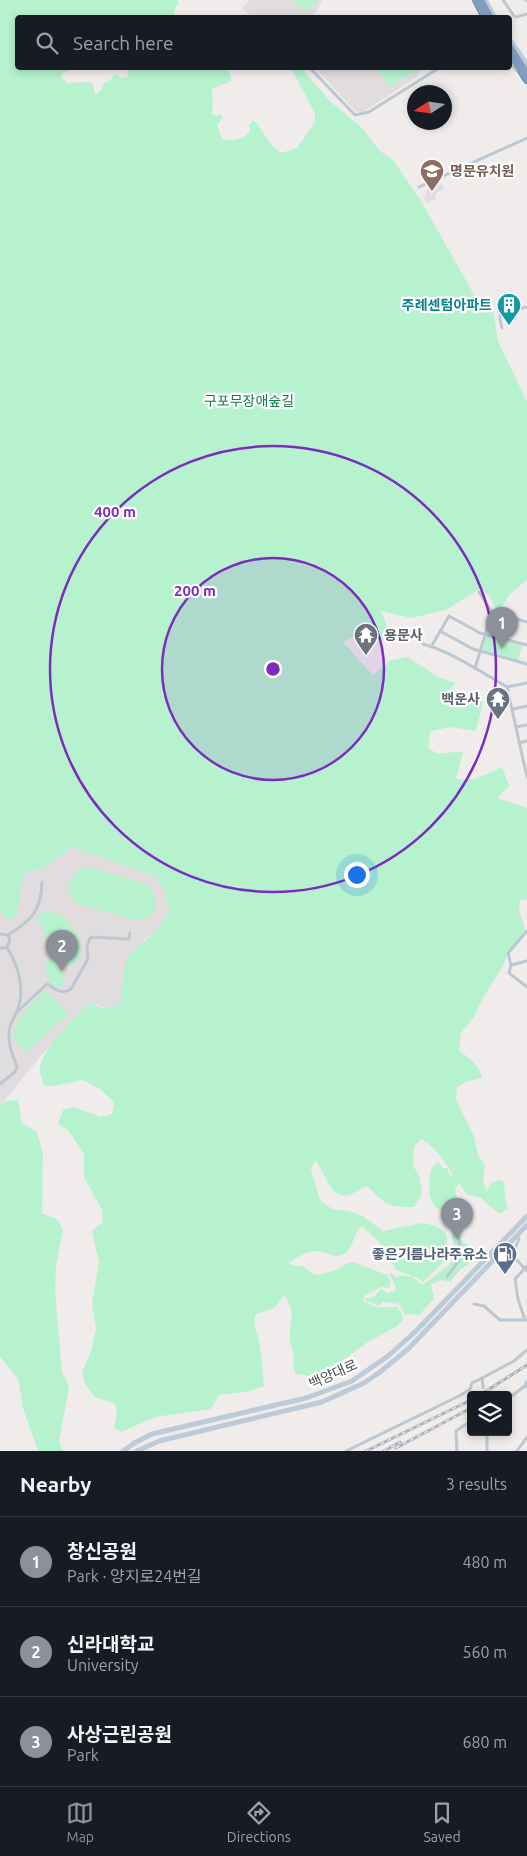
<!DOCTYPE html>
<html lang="en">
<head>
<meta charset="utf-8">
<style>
	:root { --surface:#171b24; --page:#20242c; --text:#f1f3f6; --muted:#9ea1a6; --line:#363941; --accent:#8c9099 }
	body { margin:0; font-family:Ubuntu,"Noto Sans KR",sans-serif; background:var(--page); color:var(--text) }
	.controls { position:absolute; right:15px; bottom:15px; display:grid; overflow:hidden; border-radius:5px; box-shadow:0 2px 8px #0003 }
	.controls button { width:45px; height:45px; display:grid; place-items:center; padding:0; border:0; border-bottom:1px solid var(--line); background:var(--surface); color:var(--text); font:25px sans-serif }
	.compass { position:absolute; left:407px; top:85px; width:45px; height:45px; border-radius:50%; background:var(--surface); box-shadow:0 2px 8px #0003; rotate:258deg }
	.you { position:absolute; left:356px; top:874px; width:18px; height:18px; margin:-12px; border:4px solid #fff; border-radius:50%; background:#1a73e8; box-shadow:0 0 0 8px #1a73e833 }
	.badge { display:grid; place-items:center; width:32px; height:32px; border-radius:50%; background:var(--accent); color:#fff; font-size:16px; font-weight:700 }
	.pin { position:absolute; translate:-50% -41px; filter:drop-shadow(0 1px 2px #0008) }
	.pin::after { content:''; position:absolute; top:26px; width:18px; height:15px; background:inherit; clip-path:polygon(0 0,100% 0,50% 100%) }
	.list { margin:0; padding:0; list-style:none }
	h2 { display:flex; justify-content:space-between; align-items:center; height:65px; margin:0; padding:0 20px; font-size:21px }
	h2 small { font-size:16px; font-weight:400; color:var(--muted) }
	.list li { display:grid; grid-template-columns:32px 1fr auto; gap:15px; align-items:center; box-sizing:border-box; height:90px; padding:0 20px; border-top:1px solid var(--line) }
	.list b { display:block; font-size:19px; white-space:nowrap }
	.list p { margin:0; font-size:16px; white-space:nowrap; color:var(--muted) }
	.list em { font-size:16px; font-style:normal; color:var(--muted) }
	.icon { flex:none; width:28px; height:28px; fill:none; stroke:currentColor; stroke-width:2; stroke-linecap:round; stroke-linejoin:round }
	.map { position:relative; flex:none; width:527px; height:1451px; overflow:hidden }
	.search { position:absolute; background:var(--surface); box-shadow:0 2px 8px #0003; left:15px; right:15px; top:15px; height:55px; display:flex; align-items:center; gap:12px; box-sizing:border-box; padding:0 18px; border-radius:5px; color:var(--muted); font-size:19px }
	.sheet { height:335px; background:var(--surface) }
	nav { display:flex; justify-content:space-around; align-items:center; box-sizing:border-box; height:70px; border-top:1px solid var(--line); background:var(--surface); font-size:14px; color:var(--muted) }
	nav a { display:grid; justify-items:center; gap:2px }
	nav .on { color:var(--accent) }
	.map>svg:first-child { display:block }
	.education { fill:#e1ddde }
	.green { fill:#b6f2ce; fill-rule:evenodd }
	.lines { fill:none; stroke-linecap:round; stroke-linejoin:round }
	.street-tunnel { stroke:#cecdcf; stroke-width:3; stroke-dasharray:3 1.5; stroke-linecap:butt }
	.highway-casing { stroke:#6b8aac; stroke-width:8 }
	.street { stroke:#bcc7d1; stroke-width:3 }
	.secondary { stroke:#bdcad8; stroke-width:5 }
	.highway { stroke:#809fc0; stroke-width:6 }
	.rail-casing { stroke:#aeb2b8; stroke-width:3 }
	.rail { stroke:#fff; stroke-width:1; stroke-dasharray:4; stroke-linecap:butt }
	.ring { fill:none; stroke:#7b2cbf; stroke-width:2.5 }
	.labels { text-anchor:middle; stroke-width:4.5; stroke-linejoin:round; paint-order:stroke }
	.education-label { font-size:14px; font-weight:bold; fill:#785e54; stroke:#fff; text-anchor:start }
	.culture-label { font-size:14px; font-weight:bold; fill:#0d838f; stroke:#fff; text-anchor:end }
	.park-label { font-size:14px; fill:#0f824a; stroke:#fff }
	.worship-label { font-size:14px; font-weight:bold; fill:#5b616d; stroke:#fff; text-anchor:start }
	.service-label { font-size:14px; font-weight:bold; fill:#4e5e75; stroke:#fff; text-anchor:end }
	.street-label { font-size:14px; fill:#44505c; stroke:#fff }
	.centre { fill:#7b2cbf; stroke:#fff; stroke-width:2.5 }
	.ring-label { font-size:15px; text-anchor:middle; font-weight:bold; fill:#7b2cbf; stroke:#fff; stroke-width:4.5; stroke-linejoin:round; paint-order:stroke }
</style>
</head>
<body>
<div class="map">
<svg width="527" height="1451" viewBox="0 0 527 1451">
	<rect width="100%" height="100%" fill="#f0ecec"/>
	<!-- education -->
	<g class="education">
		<path d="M250,0H322L317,11L309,17H252L242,8Z"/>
		<path d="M319,68H421L417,77L363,112H356L316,69Z"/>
		<path d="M441,183L444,189L435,194L436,199L427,203L424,199L427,190Z"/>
		<path d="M72,847L155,876L165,892L169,912L158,929L144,940L120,1005L106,1008L89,1003L40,1057L0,1106V910L7,920L24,873L45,867Z"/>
	</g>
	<!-- green -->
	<g class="green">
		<path d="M0,0H177L179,3L176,6L173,17L18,18V68H75L63,73L61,77L67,83L83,82L92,83L95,94L101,91C103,84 104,82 111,80L113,75L117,74L121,78L127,77L129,73L128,68H139L140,70L147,68H226L231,76V81C224,85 217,85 211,90L213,95L212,114L216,116L221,114L223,117L217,125L222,139C233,141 243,141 250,131L249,125L253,121L256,122L273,147L281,153L297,148L315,122V113L291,68H301L331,102L362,128L380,151L393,160L421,201L477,300L484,309L493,310L498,341L527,402V580L510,594L498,613L489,596L481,588L446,610L411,618L381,611L393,641L356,635L343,642L373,675L391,660L408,657L438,677L456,683L442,698L461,705L474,694L483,703L476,731L451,727L430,731L428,748L438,754L455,752H463L456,779H476L502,767L509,786L497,798L527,808V900L521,899C516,912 524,919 525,932L508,952L503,966L483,998L474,1017L461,1033L459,1051C469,1057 480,1066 482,1078L468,1081L457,1087L456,1100L474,1136L478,1156L485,1165L483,1181L487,1191L491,1183L499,1180L504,1182L505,1197L508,1209L499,1214L481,1198L468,1195L457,1181L458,1185L455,1189L457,1199L455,1209L462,1215L460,1230L463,1243L468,1244L467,1253L472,1262L461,1269L450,1282L442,1280L431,1284L434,1299L419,1315L405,1314L399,1304L383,1302L379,1306L363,1299V1301L376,1307H397L402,1314L403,1320L396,1327L368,1342L332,1368L311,1376L296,1374C292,1366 294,1360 293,1351C292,1347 290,1344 290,1340C289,1321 297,1312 284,1295L275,1308L256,1314C252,1323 257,1332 259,1341C262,1356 262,1371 264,1386L250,1391L219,1395L211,1409L155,1417L121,1432L114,1428L117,1412L115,1404L95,1397L85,1384L82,1372L92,1349L96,1329L92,1303L99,1263L92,1231L103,1222L102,1210L84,1177V1154L69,1131L58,1124L63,1110L75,1107L100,1117L112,1114L114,1102L100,1089L83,1080L53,1086H45C43,1082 40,1076 40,1071C38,1052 76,1017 89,1003L102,1008L120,1005L126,957L158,929L169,912L165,892L155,876L72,847L45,867L24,873L16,918L7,920L0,910ZM421,1139C434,1145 447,1164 454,1177L449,1174L448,1169L443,1168L438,1162L432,1167C429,1179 426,1200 437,1208C440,1211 445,1211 449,1213L447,1218L450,1224L455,1252L453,1259L449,1265L424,1284L420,1283L411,1276L407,1277V1275L396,1277L392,1273L389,1274C393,1279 394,1284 396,1289L394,1293L391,1291L389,1294L381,1289L375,1296L364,1299V1296L381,1287L389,1288L391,1281L387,1275L354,1262L346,1264L337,1270L318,1275L311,1273L303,1266H294L289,1263C296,1257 309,1250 318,1251C326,1252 334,1258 342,1255C353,1251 353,1233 362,1226L379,1242L396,1270L416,1277L423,1282L445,1260L447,1238L445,1232L436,1226L422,1223L383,1231L363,1216L349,1211L332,1209L320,1200L311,1169L315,1160C325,1170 329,1200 349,1195C356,1193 360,1188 367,1186C386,1204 387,1208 414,1207L422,1194L419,1175L413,1166L414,1147Z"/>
		<path d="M292,0H318L306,11Z"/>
		<path d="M377,68H420L418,70L389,87Z"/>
		<path d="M486,635L522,646L518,660L483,650L482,652Z"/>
		<path d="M83,868H92L145,884C163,896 158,922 135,920L78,904C63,893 69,876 83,868Z"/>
		<path d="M48,910C68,914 98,951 69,967L65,958L61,957L57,963V969L62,971L66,975L61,988C48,987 43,971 48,960C49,956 51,956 51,953C50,946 43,927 38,923L39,915Z"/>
		<path d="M46,990L68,1014L25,1053L13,1037C17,1014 30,1005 46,990Z"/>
		<path d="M18,1100L22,1123L37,1132L43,1154L42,1213L58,1220L63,1230L56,1265L55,1290L62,1372L69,1387L59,1442L63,1451H38L23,1408L18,1379L0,1356V1106L5,1101Z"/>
	</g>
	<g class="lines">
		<!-- street-tunnel -->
		<path class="street-tunnel" d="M483,1386L484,1395"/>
		<defs>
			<g id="highway">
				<path d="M476,0L485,18"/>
				<path d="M481,0L491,18"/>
				<path d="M510,47L527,73"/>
				<path d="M510,54L527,80"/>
			</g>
		</defs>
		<!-- highway casing -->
		<use href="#highway" class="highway-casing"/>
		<!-- street -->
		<g class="street">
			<path d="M503,0L514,16L516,17L527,14"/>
			<path d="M526,0L527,1"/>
			<path d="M310,68L355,115L369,112L439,68"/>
			<path d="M419,187L527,138"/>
			<path d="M502,328L500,319L501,312L527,307"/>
			<path d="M479,592L492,612L527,622"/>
			<path d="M440,631L473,649L527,664"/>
			<path d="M423,644C452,652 481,672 507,687L527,683"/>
			<path d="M431,647L449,616L480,633L527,645"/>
			<path d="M475,668L492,612"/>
			<path d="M507,687L527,777"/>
			<path d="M513,709L527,706"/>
			<path d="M516,727L527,725"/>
			<path d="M519,743L527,741"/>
			<path d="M527,931L508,953L511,965L509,973L527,987"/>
			<path d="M0,934L8,935L10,941L6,948H0"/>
			<path d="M8,935C32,920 41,911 42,882"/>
			<path d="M511,965L527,961"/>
			<path d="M17,1012L46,985L48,984C55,990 63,995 71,989L88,959L87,946L90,938L94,937L126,939L129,938L130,933"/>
			<path d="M0,1084L15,1072L17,1067C13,1056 8,1045 9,1033C9,1024 14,1019 17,1011C26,989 18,966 7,947"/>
			<path d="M512,1255L527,1271"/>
			<path d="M489,1256L498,1261L512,1255L519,1239L517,1236"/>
			<path d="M447,1277C462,1256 464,1256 456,1230"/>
			<path d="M474,1304L484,1306L500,1320H527"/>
			<path d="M525,1320L518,1299L515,1279L527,1266"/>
			<path d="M483,1386L482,1378L514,1361L527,1350"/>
			<path d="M508,1399L526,1385"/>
			<path d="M487,1432V1451"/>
			<path d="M346,1451L461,1395L470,1389L472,1383L482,1378"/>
			<path d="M457,1451L456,1431L471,1421"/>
			<path d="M517,1451L527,1437"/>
		</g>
		<!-- secondary -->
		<g class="secondary">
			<path d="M485,0L495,18"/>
			<path d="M510,40L527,65"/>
			<path d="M510,59L516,69"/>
			<path d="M527,1383L526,1385L527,1386"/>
			<path d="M123,1451L136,1442L152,1434L306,1398L352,1381L388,1356L415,1332L527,1216"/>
			<path d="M137,1451L159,1441L322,1402L364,1383L380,1372L408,1349L527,1225"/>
		</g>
		<!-- highway -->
		<use href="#highway" class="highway"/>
		<defs>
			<g id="rail">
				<path d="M480,1395L527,1365"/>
				<path d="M396,1448L471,1408"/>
				<path d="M366,1451L471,1400"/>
				<path d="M384,1451L400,1442"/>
			</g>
		</defs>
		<!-- rail casing -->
		<use href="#rail" class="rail-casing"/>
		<!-- rail -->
		<use href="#rail" class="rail"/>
	</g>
	<!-- distance rings -->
	<circle cx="273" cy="669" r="111" fill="#7b2cbf" fill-opacity=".12"/>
	<g class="ring">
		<circle cx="273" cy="669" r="111"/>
		<circle cx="273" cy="669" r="223"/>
	</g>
	<!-- icons -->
	<defs>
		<symbol id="school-pin" viewBox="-11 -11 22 30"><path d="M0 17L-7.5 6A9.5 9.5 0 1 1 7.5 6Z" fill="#8d6e63" stroke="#fff"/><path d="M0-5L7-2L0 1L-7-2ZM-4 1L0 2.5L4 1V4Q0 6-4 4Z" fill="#fff"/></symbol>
		<symbol id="building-pin" viewBox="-11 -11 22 30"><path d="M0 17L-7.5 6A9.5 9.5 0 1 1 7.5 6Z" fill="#0f9aa8" stroke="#fff"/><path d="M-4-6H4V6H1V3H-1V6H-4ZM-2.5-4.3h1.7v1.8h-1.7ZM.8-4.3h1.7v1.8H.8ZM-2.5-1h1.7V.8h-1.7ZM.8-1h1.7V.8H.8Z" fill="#fff"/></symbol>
		<symbol id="temple-pin" viewBox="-11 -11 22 30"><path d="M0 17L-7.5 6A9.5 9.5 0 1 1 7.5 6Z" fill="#6b7280" stroke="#fff"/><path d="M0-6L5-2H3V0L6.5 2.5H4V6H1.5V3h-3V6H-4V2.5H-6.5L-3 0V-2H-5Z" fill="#fff"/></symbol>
		<symbol id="fuel-pin" viewBox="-11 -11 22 30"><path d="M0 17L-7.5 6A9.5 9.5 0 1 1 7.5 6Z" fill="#5c6f8a" stroke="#fff"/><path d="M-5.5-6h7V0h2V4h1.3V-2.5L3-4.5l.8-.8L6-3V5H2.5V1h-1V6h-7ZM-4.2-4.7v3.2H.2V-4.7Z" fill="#fff"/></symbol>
	</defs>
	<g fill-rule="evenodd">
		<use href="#school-pin" x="418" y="157" width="28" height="38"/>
		<use href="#building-pin" x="495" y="291" width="28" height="38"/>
		<use href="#temple-pin" x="352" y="621" width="28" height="38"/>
		<use href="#temple-pin" x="484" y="685" width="28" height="38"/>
		<use href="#fuel-pin" x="491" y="1240" width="28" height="38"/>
	</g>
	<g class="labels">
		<!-- education labels -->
		<g class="education-label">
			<text x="450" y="176">명문유치원</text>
		</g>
		<!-- culture labels -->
		<g class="culture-label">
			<text x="492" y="310">주례센텀아파트</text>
		</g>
		<!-- park labels -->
		<g class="park-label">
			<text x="249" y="406">구포무장애숲길</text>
		</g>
		<!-- worship labels -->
		<g class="worship-label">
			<text x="384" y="640">용문사</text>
			<text x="480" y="704" text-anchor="end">백운사</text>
		</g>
		<!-- service labels -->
		<g class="service-label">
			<text x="488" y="1259">좋은기름나라주유소</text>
		</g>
		<!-- street labels -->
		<g class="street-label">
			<text transform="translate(333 1374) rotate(-24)" y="5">백양대로</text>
		</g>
	</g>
	<circle cx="273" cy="669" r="8" class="centre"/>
	<g class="ring-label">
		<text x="115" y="517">400 m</text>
		<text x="195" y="596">200 m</text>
	</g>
</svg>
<div class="controls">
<button><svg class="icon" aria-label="layers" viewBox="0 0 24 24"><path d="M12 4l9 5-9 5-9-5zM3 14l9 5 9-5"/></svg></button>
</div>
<svg class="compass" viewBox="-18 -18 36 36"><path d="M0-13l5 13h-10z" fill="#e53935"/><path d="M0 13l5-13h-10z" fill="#9ea1a6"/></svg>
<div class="you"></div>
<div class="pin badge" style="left:502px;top:648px">1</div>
<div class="pin badge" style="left:62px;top:971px">2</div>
<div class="pin badge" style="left:457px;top:1239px">3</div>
<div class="search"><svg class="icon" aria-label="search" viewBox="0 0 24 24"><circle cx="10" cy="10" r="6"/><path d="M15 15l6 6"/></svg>Search here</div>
</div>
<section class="sheet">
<h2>Nearby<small>3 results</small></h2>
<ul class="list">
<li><span class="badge">1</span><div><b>창신공원</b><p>Park · 양지로24번길</p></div><em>480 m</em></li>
<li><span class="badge">2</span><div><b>신라대학교</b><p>University</p></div><em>560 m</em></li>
<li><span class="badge">3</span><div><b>사상근린공원</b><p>Park</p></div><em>680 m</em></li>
</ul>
</section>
<nav>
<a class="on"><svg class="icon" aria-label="map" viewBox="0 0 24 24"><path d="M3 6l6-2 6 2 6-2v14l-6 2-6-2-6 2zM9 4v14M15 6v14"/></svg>Map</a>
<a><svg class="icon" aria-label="directions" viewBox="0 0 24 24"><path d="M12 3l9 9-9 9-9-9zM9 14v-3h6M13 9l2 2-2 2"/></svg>Directions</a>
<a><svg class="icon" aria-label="saved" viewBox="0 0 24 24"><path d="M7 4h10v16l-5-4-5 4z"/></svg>Saved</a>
</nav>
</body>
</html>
